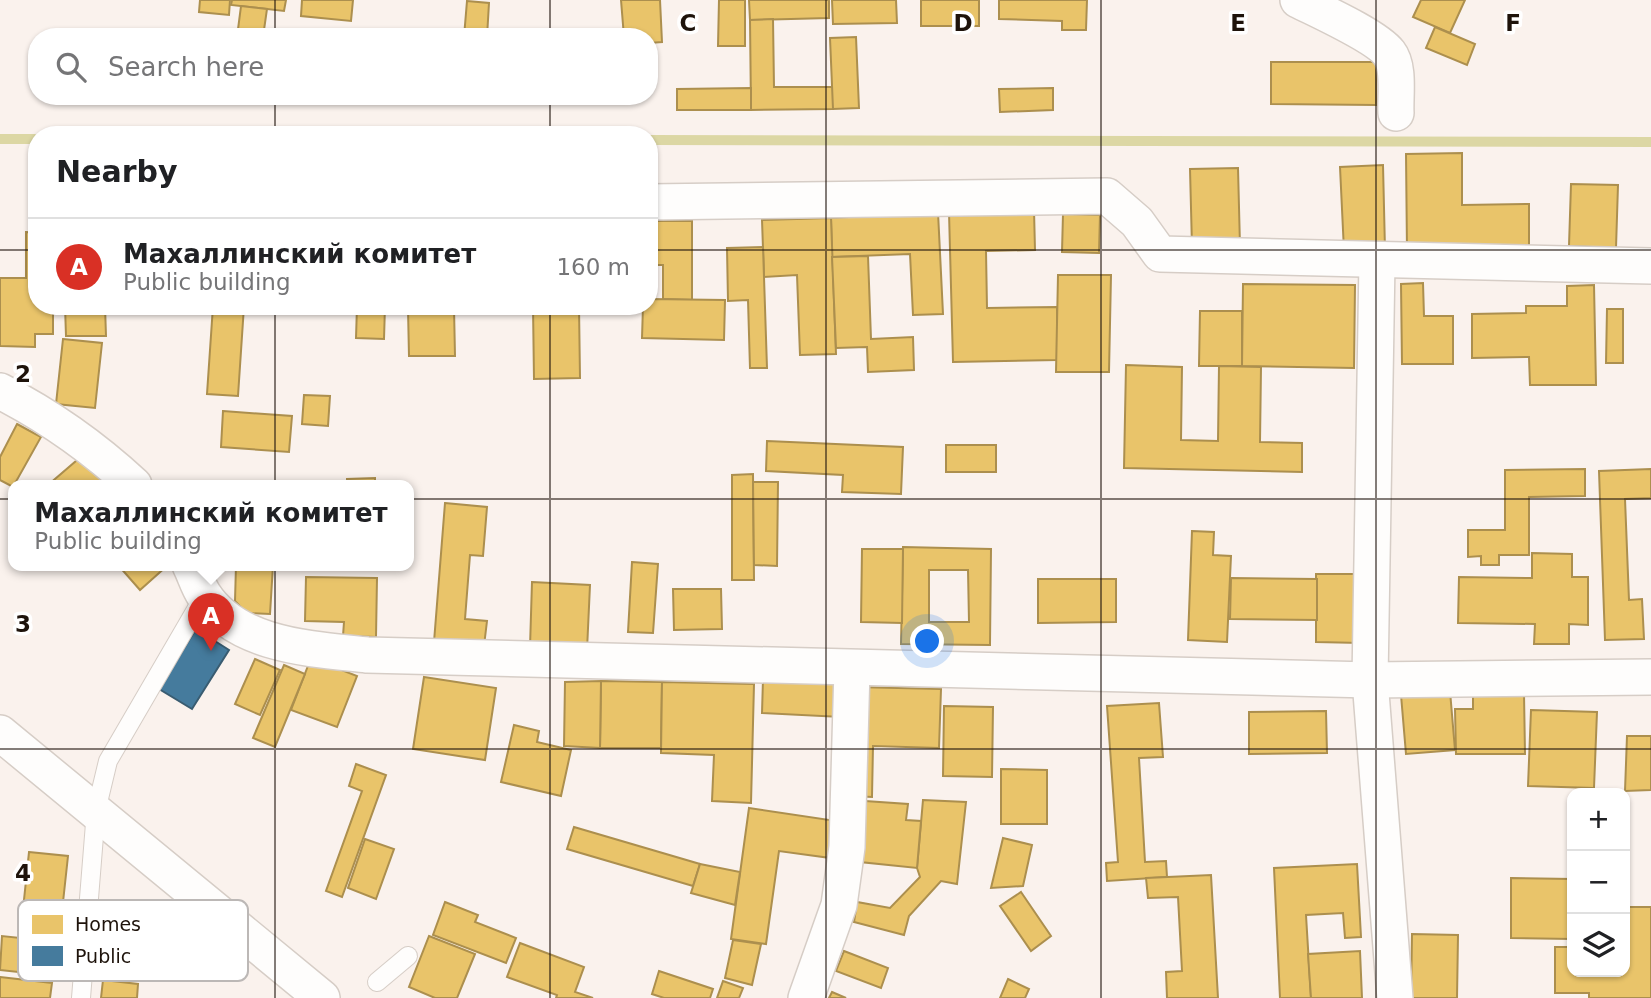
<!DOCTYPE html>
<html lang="en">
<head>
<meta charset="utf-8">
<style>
	:root { --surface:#fff; --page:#f6f6f6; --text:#202124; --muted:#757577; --line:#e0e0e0; --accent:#d93025 }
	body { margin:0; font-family:"DejaVu Sans",sans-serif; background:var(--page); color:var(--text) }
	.controls { position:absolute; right:21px; bottom:21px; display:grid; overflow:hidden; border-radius:14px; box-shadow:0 2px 5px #0004 }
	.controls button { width:63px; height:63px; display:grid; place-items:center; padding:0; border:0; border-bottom:2px solid var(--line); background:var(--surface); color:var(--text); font:35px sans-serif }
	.you { position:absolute; left:928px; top:642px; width:24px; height:24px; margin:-18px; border:5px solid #fff; border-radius:50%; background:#1a73e8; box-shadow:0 0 0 10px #1a73e833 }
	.badge { display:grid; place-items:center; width:46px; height:46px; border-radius:50%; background:var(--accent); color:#fff; font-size:23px; font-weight:700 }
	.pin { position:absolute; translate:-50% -58px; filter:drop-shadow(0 2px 4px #0008) }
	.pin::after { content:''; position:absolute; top:37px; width:24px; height:21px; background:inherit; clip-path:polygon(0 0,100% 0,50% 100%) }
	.popup { position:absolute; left:8px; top:480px; width:406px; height:91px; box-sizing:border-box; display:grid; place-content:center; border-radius:14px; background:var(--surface); filter:drop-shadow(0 2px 5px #0005); font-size:23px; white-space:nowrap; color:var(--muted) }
	.popup b { font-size:26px; color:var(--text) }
	.popup::after { content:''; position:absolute; left:50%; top:100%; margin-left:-14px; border:14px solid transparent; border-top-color:var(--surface) }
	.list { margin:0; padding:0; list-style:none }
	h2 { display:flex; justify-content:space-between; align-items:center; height:91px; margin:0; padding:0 28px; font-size:30px }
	h2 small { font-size:23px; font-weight:400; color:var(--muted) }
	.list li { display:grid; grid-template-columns:46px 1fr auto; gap:21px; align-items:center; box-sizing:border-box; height:98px; padding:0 28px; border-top:2px solid var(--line) }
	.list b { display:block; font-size:26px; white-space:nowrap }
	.list p { margin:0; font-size:23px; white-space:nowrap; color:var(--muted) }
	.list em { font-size:23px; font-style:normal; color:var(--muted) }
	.icon { flex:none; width:38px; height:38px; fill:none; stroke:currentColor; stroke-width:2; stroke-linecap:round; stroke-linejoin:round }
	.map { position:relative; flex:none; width:1651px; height:998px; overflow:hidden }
	.search { position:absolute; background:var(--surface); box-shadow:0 2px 5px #0004; left:28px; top:28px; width:630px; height:77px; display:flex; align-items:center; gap:18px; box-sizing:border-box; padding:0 24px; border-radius:28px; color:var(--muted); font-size:26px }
	.panel { position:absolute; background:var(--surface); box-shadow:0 2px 5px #0004; left:28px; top:126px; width:630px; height:189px; border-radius:28px }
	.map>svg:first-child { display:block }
	.homes { fill:#e9c46a; stroke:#ac8f4e; stroke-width:2; fill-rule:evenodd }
	.public { fill:#457b9d; stroke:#395c71; stroke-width:2 }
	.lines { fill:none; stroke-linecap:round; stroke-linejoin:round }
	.stream { stroke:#dcd7a4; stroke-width:10 }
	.service-casing { stroke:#d6cdc6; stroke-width:20 }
	.minor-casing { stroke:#d6cdc6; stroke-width:38 }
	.service { stroke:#fefdfc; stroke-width:18 }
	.minor { stroke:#fefdfc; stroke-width:35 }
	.grid { fill:none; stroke:#1e130b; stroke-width:2; stroke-opacity:0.55 }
	.key { fill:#fff; stroke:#bcb8b6; stroke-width:2 }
	.key-label { font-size:19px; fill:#1e130b }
	.grid-label { font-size:23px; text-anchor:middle; font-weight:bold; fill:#1e130b; stroke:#fff; stroke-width:7; stroke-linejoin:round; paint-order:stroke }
</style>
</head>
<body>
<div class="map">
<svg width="1651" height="998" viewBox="0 0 1651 998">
	<rect width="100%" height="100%" fill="#faf2ed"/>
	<!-- homes -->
	<g class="homes">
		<path d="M200,0H230L229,15L199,12Z"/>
		<path d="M232,0H286L284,11L231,5Z"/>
		<path d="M302,0H353L351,21L301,16Z"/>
		<path d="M621,0H660L662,42L649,43V37H624Z"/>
		<path d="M719,0H745V46H718Z"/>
		<path d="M749,0H829V18L750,20Z"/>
		<path d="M832,0H896L897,23L833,24Z"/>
		<rect x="921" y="0" width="58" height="26"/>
		<path d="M999,0H1087L1086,30H1062V21L999,19Z"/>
		<path d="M1421,0H1465L1450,33L1413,17Z"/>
		<path d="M467,1L489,3L487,37H464Z"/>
		<path d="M241,6L267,9L263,37H237Z"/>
		<path d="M773,19L774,87H833V109L751,110L750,20Z"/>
		<path d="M1435,27L1475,44L1467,65L1426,48Z"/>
		<path d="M856,37L859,108L833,109L830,38Z"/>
		<path d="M1271,62H1376V105L1271,104Z"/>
		<path d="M751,88V110H677V89Z"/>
		<path d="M1053,88V110L1000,112L999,89Z"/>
		<path d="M1462,153V205L1529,204V250L1407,251L1406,154Z"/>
		<path d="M1383,165L1385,250L1344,251L1340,167Z"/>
		<path d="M1238,168L1240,246L1192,247L1190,169Z"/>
		<path d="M1571,184L1618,185L1616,248L1569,246Z"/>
		<path d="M1034,210L1035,250L986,251L987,308L1057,307V360L953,362L949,212Z"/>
		<path d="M938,212L943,314L913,315L910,254L832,257L831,218Z"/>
		<path d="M1063,214L1100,215L1099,253L1062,252Z"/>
		<path d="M831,218L836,354L800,355L797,275L764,277L762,220Z"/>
		<path d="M649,221H692V300L663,299V265H649Z"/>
		<path d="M26,232L37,233V306H53V334H35V347L0,346V278H26Z"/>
		<path d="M763,247L767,368H750L748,300L728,301L727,248Z"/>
		<path d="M868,256L871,339L913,337L914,370L868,372L867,347L836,348L832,257Z"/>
		<path d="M1058,275H1111L1109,372H1056Z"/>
		<path d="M1423,283L1424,316H1453V364H1402L1401,284Z"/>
		<path d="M1243,284L1355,285L1354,368L1242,366Z"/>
		<path d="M1594,285L1596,385H1530L1529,357L1472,358V314L1526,313V306H1567V286Z"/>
		<path d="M649,299L725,300L724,340L642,338L643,306H649Z"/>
		<path d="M65,306H105L106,336H66Z"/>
		<path d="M213,306H244L238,396L207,394Z"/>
		<path d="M357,306H385L384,339L356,338Z"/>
		<path d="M533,306H579L580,378L534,379Z"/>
		<path d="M454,308L455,356H409L408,309Z"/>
		<path d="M1607,309H1623V363H1606Z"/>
		<path d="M1200,311H1242V366H1199Z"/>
		<path d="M63,339L102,343L95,408L56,404Z"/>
		<path d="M1126,365L1182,367L1181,440L1218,441L1219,366L1261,367L1260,442L1302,443V472L1124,468Z"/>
		<path d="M304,395L330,396L328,426L302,424Z"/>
		<path d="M223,411L292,416L289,452L221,447Z"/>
		<path d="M17,424L41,437L13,487L0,480V457Z"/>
		<path d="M767,441L903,447L901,494L842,492L843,475L766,471Z"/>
		<rect x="946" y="445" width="50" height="27"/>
		<path d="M83,455L109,485H48Z"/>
		<path d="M1585,469V496L1529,497V555H1499V565H1481V556L1468,557V530H1505V470Z"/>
		<path d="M1651,469V498L1625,499L1629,600L1642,599L1644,639L1605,640L1599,471Z"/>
		<path d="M753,474L754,580H732V475Z"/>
		<path d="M375,478V485H347V479Z"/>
		<path d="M753,482H778L777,566L754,565Z"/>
		<path d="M445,503L487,507L483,556L470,555L465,619L487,621L484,646L434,642Z"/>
		<path d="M1192,531L1214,532L1213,555L1231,556L1227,642L1188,640Z"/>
		<path d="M903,547L991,549L990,645L901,644ZM929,570H968L969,622H929Z"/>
		<path d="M862,549H903L902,623L861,622Z"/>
		<path d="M1532,553L1572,554V577H1588V625L1569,624V644H1534L1535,624L1458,623L1459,577L1532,578Z"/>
		<path d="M632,562L658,564L653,633L628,632Z"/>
		<path d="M118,565H168L140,590Z"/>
		<path d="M236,565H273L270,614L246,613L235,601Z"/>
		<path d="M1316,574H1362L1361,643L1316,642Z"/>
		<path d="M306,577L377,578L376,637L343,636L344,622L305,621Z"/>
		<path d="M1231,578L1317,579V620L1230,619Z"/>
		<path d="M1038,579H1116V622L1038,623Z"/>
		<path d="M532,582L590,585L587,650L530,647Z"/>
		<path d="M673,589H721L722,629L674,630Z"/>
		<path d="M311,658L357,676L337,727L291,710Z"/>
		<path d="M255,659L280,670L260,715L235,704Z"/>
		<path d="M284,665L305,674L275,747L253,738Z"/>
		<path d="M424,677L496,688L485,760L413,749Z"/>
		<path d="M763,679L843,683L841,717L762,713Z"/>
		<path d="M601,681L662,682L661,748H600Z"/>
		<path d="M601,681L600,748L564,746L565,682Z"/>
		<path d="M662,682L754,684L751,803L712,801L714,755L661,753Z"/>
		<path d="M854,687L941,689L939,748L873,746L872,797L852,796Z"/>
		<path d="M1450,691L1455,750L1406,754L1401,695Z"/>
		<path d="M1473,694H1524L1525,754H1456L1455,709H1473Z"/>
		<path d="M1159,703L1163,757L1139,758L1145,862L1166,861L1167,877L1107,881L1106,863L1118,862L1107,706Z"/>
		<path d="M944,706L993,707L992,777L943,776Z"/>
		<path d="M1531,710L1597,712L1594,788L1528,786Z"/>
		<path d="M1326,711L1327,753L1249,754V712Z"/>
		<path d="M514,725L539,731L537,742L571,750L561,796L501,782Z"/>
		<path d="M1627,736H1651V790L1625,791Z"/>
		<path d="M356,764L386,775L342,897L326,891L362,791L349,786Z"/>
		<path d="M1001,769L1047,770V824H1001Z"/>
		<path d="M923,800L966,802L957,884L941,881L909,916L904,935L854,922L857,902L890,908L920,877L917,868Z"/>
		<path d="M865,801L908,804L906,820L921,821L917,868L860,862Z"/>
		<path d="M749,808L843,822L838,859L779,851L766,944L731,939Z"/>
		<path d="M574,827L700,864L693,886L567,849Z"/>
		<path d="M1003,838L1032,845L1023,886L991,888Z"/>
		<path d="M365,839L394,849L376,899L348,888Z"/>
		<path d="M29,852L68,856L55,976L0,970L2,936L20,938Z"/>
		<path d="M700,864L740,872L735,905L691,893Z"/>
		<path d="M1357,864L1361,937L1345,938L1343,913L1306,915L1311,998H1280L1274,868Z"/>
		<path d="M1211,875L1218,998H1167L1166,972L1182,971L1178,897L1148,898L1146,878Z"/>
		<path d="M1511,878L1572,879V939L1511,938Z"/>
		<path d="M1021,892L1051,936L1031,951L1000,906Z"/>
		<path d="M445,902L478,915L475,922L516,938L506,963L433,935Z"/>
		<path d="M1625,907H1651V998H1589V993H1555V947H1572V972H1625Z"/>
		<path d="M108,916L150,919L145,973L104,970Z"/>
		<path d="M1412,934L1458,935L1457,998H1411Z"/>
		<path d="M429,936L475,954L457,998H435L409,987Z"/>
		<path d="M733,940L761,944L752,985L725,978Z"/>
		<path d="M520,943L584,967L575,992L593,998H556L557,995L507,977Z"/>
		<path d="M844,951L888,968L881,988L836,971Z"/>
		<path d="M1360,951L1362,998H1311L1308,954Z"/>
		<path d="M659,971L713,989L710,998H664L652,994Z"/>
		<path d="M0,977L52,983L50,998H0Z"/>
		<path d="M1008,979L1029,989L1025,998H1000Z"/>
		<path d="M103,980L138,984L137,998H101Z"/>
		<path d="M723,981L743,988L739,998H717Z"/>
		<path d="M832,992L846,998H829Z"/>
	</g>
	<!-- public -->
	<path class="public" d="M196,629L229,650L192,709L159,689Z"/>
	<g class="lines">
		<!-- stream -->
		<g class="stream">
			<path d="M0,139H37"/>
			<path d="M649,140L1651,142"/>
		</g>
		<defs>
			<g id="service">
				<path d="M377,982L408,956"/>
				<path d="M81,998L96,811L108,761L204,596"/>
			</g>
			<g id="minor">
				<path d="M1298,0C1320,11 1376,36 1389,53C1400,67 1395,96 1396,113"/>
				<path d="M649,202L1107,196L1137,222L1160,254L1651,266"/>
				<path d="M1377,261L1370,680L1395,998"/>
				<path d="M0,391C49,416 94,448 134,485"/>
				<path d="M190,565C195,575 198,586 204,595C237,646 312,649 367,655L1370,680L1651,677"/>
				<path d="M0,733L322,998"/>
				<path d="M806,998L839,905L847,847L852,669"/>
			</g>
		</defs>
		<!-- service casing -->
		<use href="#service" class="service-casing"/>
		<!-- minor casing -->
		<use href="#minor" class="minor-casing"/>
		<!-- service -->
		<use href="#service" class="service"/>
		<!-- minor -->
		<use href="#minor" class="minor"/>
	</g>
	<!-- grid -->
	<path class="grid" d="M275,0V37M550,0V37M826,0V998M1101,0V998M1376,0V998M275,96V135M550,96V135M0,250H37M649,250H1651M275,306V998M550,306V998M0,499H1651M0,749H1651"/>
	<!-- legend -->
	<rect x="18" y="900" width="230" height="81" rx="10" class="key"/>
	<rect x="32" y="915" width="31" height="19" fill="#e9c46a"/>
	<rect x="32" y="946" width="31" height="20" fill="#457b9d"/>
	<g class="key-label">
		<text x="75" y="931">Homes</text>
		<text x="75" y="963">Public</text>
	</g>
	<g class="grid-label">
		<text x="688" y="31">C</text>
		<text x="963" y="31">D</text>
		<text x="1238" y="31">E</text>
		<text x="1513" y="31">F</text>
		<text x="23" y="382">2</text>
		<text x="23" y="632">3</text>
		<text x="23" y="881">4</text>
	</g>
</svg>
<div class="controls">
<button>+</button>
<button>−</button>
<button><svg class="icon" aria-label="layers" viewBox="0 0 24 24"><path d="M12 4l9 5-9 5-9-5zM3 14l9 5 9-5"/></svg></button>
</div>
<div class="you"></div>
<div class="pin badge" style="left:211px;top:651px">A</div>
<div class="popup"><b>Махаллинский комитет</b>Public building</div>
<div class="search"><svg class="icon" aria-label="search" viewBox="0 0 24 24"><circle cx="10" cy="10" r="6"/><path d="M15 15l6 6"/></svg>Search here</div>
<section class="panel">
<h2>Nearby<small></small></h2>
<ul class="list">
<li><span class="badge">A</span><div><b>Махаллинский комитет</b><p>Public building</p></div><em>160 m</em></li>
</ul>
</section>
</div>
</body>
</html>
